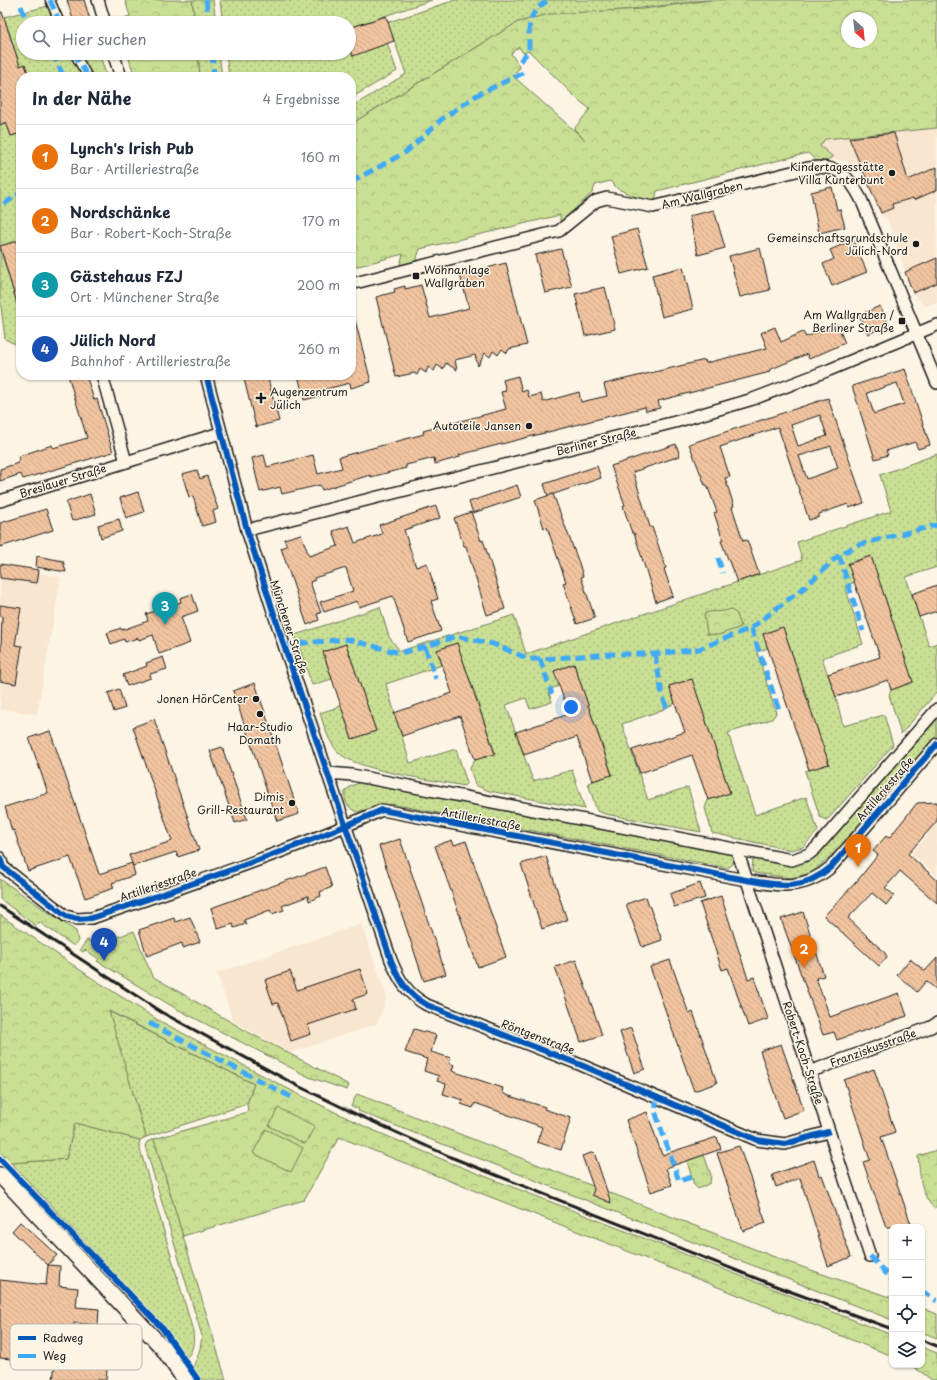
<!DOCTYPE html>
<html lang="de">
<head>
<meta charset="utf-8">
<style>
	:root { --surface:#fff; --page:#f6f6f7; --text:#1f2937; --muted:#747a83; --line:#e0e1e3; --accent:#d93025 }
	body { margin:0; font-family:"Playpen Sans",sans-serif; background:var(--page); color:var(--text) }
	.controls { position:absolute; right:12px; bottom:12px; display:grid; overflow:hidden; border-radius:8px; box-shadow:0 1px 3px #0004 }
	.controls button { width:36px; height:36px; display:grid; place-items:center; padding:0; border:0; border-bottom:1px solid var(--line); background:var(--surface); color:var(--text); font:20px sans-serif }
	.compass { position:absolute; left:841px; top:12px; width:36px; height:36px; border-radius:50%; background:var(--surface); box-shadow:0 1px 3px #0004; rotate:153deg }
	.you { position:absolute; left:571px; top:707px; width:14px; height:14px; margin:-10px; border:3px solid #fff; border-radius:50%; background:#1a73e8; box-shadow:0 0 0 6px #1a73e833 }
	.badge { display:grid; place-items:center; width:26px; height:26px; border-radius:50%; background:var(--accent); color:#fff; font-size:13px; font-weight:700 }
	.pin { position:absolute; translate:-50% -33px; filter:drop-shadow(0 1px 2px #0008) }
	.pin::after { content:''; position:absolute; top:21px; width:14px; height:12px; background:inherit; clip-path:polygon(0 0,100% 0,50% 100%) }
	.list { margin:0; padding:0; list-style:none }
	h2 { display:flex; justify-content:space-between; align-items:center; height:52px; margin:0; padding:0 16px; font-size:17px }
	h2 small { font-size:13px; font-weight:400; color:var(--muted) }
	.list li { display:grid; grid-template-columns:26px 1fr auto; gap:12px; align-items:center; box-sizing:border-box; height:64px; padding:0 16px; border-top:1px solid var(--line) }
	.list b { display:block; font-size:15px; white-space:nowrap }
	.list p { margin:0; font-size:13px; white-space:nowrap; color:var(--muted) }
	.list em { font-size:13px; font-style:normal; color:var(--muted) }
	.icon { flex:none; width:22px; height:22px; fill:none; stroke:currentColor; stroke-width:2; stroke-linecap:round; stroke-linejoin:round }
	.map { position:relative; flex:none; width:937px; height:1380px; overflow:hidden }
	.search { position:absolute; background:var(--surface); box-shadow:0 1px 3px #0004; left:16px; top:16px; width:340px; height:44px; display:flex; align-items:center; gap:10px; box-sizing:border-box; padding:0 14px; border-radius:22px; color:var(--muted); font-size:15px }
	.panel { position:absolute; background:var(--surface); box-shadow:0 1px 3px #0004; left:16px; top:72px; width:340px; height:308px; border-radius:16px }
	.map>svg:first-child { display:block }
	.built { fill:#f9e6d0 }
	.grass { fill:url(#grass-dots); stroke:#727e58 }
	.forest { fill:url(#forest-crowns); stroke:#727e58; fill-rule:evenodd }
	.pitch { fill:#c9df94; stroke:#727e58 }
	.building { fill:url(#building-back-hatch); stroke:#1c1c1c; fill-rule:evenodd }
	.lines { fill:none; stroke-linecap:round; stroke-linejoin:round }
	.pedestrian-casing { stroke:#1c1c1c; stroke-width:11 }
	.minor-casing { stroke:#1c1c1c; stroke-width:14 }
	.secondary-casing { stroke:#1c1c1c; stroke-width:18 }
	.pedestrian { stroke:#fcf5e5; stroke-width:8 }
	.minor { stroke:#fcf5e5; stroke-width:11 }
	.secondary { stroke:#fcf5e5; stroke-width:15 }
	.rail { stroke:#1c1c1c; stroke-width:3 }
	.quiet { stroke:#3fa9f5; stroke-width:5; stroke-dasharray:10 5; stroke-linecap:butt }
	.cycleway-casing { stroke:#fcf5e5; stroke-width:8 }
	.cycleway { stroke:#0057b8; stroke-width:6 }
	.poi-dot { fill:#1c1c1c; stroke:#fcf5e5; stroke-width:1.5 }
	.labels { text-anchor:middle; stroke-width:3; stroke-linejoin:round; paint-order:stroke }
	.poi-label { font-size:11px; fill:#1c1c1c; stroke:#fcf5e5; text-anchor:end }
	.street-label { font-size:11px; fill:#1c1c1c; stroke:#fcf5e5 }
	.key { fill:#fcf5e5; stroke:#b9b4a9; stroke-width:1 }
	.key-label { font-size:11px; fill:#1c1c1c }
</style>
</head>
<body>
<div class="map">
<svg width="937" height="1380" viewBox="0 0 937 1380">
	<defs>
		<pattern id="grass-dots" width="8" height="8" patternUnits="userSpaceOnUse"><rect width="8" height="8" fill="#c9df94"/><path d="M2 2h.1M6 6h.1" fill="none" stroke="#acbf7f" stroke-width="1.8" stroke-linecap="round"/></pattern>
		<pattern id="forest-crowns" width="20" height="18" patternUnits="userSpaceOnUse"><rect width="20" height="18" fill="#c9df94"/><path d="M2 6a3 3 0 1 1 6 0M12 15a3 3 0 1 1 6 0" fill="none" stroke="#acbf7f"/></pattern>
		<pattern id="building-back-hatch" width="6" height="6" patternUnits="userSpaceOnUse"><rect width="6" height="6" fill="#f1c4a0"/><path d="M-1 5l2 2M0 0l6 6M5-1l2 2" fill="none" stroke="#cea889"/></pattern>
	</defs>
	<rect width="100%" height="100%" fill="#fcf5e5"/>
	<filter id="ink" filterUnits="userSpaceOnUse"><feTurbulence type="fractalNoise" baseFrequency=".025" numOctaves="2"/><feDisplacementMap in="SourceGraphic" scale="8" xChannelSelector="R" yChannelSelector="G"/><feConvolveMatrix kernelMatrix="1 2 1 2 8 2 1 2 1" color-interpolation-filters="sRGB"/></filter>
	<g filter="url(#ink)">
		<!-- built -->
		<g class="built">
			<path d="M937,128V303L925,306L920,302L913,293L886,216L882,217L863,175L848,162L832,159L833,157L819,146L825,139Z"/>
			<path d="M0,565L61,577L37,714L0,709Z"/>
			<path d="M931,825H937V876L911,853L929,834L926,831Z"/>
			<path d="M361,924L387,997L377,1024L290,1053L233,1021L217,973Z"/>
		</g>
		<!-- grass -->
		<g class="grass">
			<path d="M192,0H213L216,23H195Z"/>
			<path d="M220,0H432L349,28V23H223Z"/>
			<path d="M455,0H711L518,22L351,124V107L406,74L392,34L357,46L353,34Z"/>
			<path d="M48,6L57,23H23V53H99L107,77H29L25,65L20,66L4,17Z"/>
			<path d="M387,43L397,71L351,98V77H229L226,53H349V45L353,55Z"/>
			<path d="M198,53H219L222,77H200Z"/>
			<path d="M7,122L11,136L21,133V240L0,246V125Z"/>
			<path d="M0,248L15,296L21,294V347L5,339L0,298Z"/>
			<path d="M937,454V567L906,577L929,646L937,643V692L901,734L889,695L891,690L913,682L871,556L848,563L855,582L845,586L863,644L822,658L836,697L843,726L884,715L893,745L829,818L826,820L820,817L805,771L829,764L783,627L763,634L768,648L757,652L776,713L772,719L728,733L755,815L806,797L818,831L803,847L791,850L712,833L705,808L708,800L730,793L692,679L669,686L675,703L662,710L622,724L648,800L688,787L701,832L605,814L597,811L588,783L612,774L574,664L554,671L559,686L548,690L552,702L530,709L526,698L506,705L533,781L572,770L585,809L489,791L475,785L470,768L475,760L495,753L457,643L437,650L442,665L386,684L410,763L456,749L467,783L464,786C436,780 355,771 338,752C328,741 324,726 320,713L341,706L352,739L376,731L346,644L323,652L332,679L312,685L295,635L380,607L389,637L400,651L514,615L526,654L802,560L797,542L891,511L880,475Z"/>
			<path d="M937,718V737L845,843L812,873L791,878L755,873L752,870L753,860L758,859C779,863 799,869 817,855Z"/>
			<path d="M359,783L731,854L734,859L733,864L728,868L391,804L357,812C347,808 344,801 345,791L351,786Z"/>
			<path d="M108,1011L254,1084L247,1104L146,1137Z"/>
			<path d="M75,1123L140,1140L139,1146L193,1331C194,1343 194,1350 186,1358L164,1326L11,1163L66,1159Z"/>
			<path d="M154,1139L226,1380H200L193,1368L200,1349L202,1336L145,1146L147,1142Z"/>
		</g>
		<!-- forest -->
		<g class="forest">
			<path d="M125,0H192L195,23H118L117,20L130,16Z"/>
			<path d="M711,0H937V128L825,139L820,146L833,157L825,161H816L808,153L657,191L655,201L649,203L618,189L610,181L595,185L593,192L560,223V215L420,249L416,261L400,265L403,254L351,268V124L518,22L549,14L643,9ZM847,18H871V42H847ZM519,47L523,53L529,51L577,99L590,109L574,129L585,140L512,75L520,68L511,53Z"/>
			<path d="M127,53H198L200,77H135Z"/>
			<path d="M730,609L737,614L741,627L718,635L707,634L704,614C712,609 721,614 730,609Z"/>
			<path d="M0,879L76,931L78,941L74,946L39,922L36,926L0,899Z"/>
			<path d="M0,915L92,978L158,1020L294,1092L368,1128L451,1163L892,1335V1356L339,1137L304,1200L183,1236L154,1139L248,1112L247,1104L254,1084L109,1011L146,1137L140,1140L75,1123L66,1159L11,1163L0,1152Z"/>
			<path d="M134,931L152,976L248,1032L349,1085L347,1090L309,1077L175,1008L97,961L99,959L85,950L83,952L80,950L87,940L97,944Z"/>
			<path d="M357,1094L785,1261L892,1298V1320L358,1111L359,1109L351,1106Z"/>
			<path d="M937,1150V1206L934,1208C920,1195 920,1173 918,1156Z"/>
			<path d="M704,1155L711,1175L710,1183L698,1189L694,1185L687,1161Z"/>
			<path d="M922,1308L937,1314V1338L922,1332Z"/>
			<path d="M922,1347L937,1353V1380H932L911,1365H922Z"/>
		</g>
		<!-- pitch -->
		<g class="pitch">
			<path d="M278,1108L315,1126L305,1144L269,1126Z"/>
			<path d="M266,1129L303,1148L291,1172L253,1153Z"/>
		</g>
		<!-- building -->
		<g class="building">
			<path d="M67,0H84L91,23H74Z"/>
			<path d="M0,12H2L20,66L25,64L29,77H21V133L11,136L6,122L0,125Z"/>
			<path d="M386,16L394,41L353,56L349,45V28Z"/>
			<path d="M894,133L908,180L937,167V190L914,200L913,198L892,204L893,208L881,213L849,138Z"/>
			<path d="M832,187L837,210L840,209L845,227L819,233L811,192Z"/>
			<path d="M714,210L725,248L698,255L689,216Z"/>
			<path d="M637,229L648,267L621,274L611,236Z"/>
			<path d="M21,240V306L18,307L0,246Z"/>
			<path d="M853,240L867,272L832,286L823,264L834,259L830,250Z"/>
			<path d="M760,248L770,290L740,297L729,256Z"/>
			<path d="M561,249L572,287L545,293L535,255Z"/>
			<path d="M937,258V283L913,293L905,272Z"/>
			<path d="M506,263L527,345L509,349L507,353L502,349L498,355L493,351L490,357L485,353L478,366L475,355L455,360L457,370L446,363L443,369L437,365L434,371L428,367L426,373L420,369L417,375L414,373L396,377L376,297L395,292L394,289L405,286V289L421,285L430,318L469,308L460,275Z"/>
			<path d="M683,267L693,309L662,317L652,275Z"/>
			<path d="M605,287L615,329L585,336L575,294Z"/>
			<path d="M880,306L889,325L868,334L859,315Z"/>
			<path d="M355,320L371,382L351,388L350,383L322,390L324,395L304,400L298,375H351V321Z"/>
			<path d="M837,324L845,343L809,359L807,354L769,370L770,372L658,401L660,408L646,411L645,407L459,455L460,457L435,464L434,458L406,465V468L371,477L370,475L322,490L320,485L282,494L280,487L260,492L252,458L264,455L267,467L313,455L318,474L342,468L339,457L424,434L423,431L506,409L501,392L506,391L503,380L518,376L522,392L527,390L529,397L541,394L543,402L579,392L581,402L607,396L604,384L705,360L706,363L767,348L761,333L775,327L781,342L803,332L806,337Z"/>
			<path d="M905,369L930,445L918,449L915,442L886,451L888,455L875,459L852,386ZM897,383L904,404L874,414L867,393Z"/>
			<path d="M68,375H86L94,400L97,399L113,452L23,479L21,474L0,481V469L18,463L19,456L52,445L53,448L87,438Z"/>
			<path d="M243,375H267L279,421L256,427Z"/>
			<path d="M828,398L864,503L849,508L848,504L819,514V517L809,520L778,427L720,447L730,477L725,478L734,506L732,507L743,541L747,540L759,574L737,582L721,541L723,540L714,513L717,512L707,485H705L689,444ZM820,415L827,436L798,446L791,425ZM831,446L838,468L807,479L799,456Z"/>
			<path d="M676,444L680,456L633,472L650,527H652L666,568L664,569L673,596L656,602L634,533H632L623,506L625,505L611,466Z"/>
			<path d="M597,466L601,478L548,496L544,484Z"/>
			<path d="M197,470L200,479L207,476L218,509L213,511L216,522L202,526L193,496L189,497L182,474Z"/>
			<path d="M517,485L521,497L473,513L469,502Z"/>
			<path d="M138,492L144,512L126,518L120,498Z"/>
			<path d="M90,494L96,514L72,521L66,502Z"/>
			<path d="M553,494L579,563L583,576L581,577L595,618L577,624L563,583L566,582L547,527L544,528L535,500Z"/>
			<path d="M436,506L440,518L404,530L416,567L427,563L438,599L431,601L441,631L408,642L393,596L359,607L357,601L324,612L320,602L353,591L346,568L314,578L315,580L310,582L321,613L317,614L319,620L307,625L281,548L287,546L284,539L301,534L309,556L338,546L333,531L349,526L355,543L382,534L379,525Z"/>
			<path d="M46,509L53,530L0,547V523Z"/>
			<path d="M471,512L481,541L483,540L505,609L487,615L466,546H464L454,518Z"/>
			<path d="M119,519L122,531L101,538L98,525Z"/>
			<path d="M37,556L63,561L66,572L36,567Z"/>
			<path d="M871,556L913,682L891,690L888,680L836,697L828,674L880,657L848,564Z"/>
			<path d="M0,564L39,570L37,583L0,578Z"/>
			<path d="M937,585V611L919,617L912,594Z"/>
			<path d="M192,594L198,611L181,617L190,643L159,654L153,635L139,640L138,638L125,642L124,639L111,644L107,633L121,628L122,630L148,621L146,614L181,602L180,598Z"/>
			<path d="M0,605L21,608L15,645L22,646L16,684L0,681L2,616H0Z"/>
			<path d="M783,627L829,764L809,770L763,634Z"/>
			<path d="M457,643L495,754L475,760L460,716L402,736L394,713L452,693L437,650Z"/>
			<path d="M346,644L376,731L352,739L323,652Z"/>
			<path d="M163,657L167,669L150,674L151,678L127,686L123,675L147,666L146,663Z"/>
			<path d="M574,664L612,775L592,781L577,737L524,755L516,732L569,714L554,671Z"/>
			<path d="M692,679L730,793L708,800L692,755L640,773L632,750L685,732L669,686Z"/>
			<path d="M255,683L299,814L277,821L233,691Z"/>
			<path d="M119,689L125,708L114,712L108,693Z"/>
			<path d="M154,719L199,850L178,857L176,852L133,866L129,855L172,841L133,727Z"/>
			<path d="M50,731L99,874L132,863L135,875L112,883L114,888L85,898L70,857L28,871L14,830L12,831L5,807L48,793L29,738Z"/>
			<path d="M222,747L247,819L235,823L210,751Z"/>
			<path d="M937,802V821L908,854L937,880V903L900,871L885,888L894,895L886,905L872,893L848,918L885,953L887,957L879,966L824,916L857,881L878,855L873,851L886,836L889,838L917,803Z"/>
			<path d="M400,839L446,974L424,981L379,846Z"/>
			<path d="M452,840L454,845L466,841L506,957L478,967L435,846Z"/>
			<path d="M546,856L567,920L542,929L521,864Z"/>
			<path d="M325,867L332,887L320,892L321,896L309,901L308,896L282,906L284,910L272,914L270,910L244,920L246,924L234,928L233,924L218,929L211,908Z"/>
			<path d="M700,883L705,898L674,907L670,894Z"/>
			<path d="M721,896L748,979L754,977L768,1019L748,1026L728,968L722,970L700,903Z"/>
			<path d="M646,897L662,940L642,947L626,904Z"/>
			<path d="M803,912L824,976L816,978L830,1017L899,993L907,1016L837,1040L834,1032L823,1035L781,919Z"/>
			<path d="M190,917L200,942L183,948L182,943L147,956L139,930L174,918L175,922Z"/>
			<path d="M937,958V990L926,981L917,992L897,975L910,959L925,971Z"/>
			<path d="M576,960L602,1035L581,1042L555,967Z"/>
			<path d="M670,960L689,1014L693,1012L717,1083L694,1091L650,967Z"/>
			<path d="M360,969L368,994L353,999L356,1009L308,1025L311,1034L291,1041L278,1003L273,1004L265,980L290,971L297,990Z"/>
			<path d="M631,1028L645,1069L634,1073L620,1032Z"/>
			<path d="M414,1029L436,1035L431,1052L451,1058L449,1063L454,1065L452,1071L503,1088L502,1092L506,1095L545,1107L544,1109L571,1118L561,1150L537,1142L542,1127L475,1103L473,1108L461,1104L463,1100L443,1094L446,1084L437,1081L439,1076L424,1071L427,1059L405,1052Z"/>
			<path d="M781,1044L804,1110L783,1118L760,1051Z"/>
			<path d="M874,1069L895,1132L881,1137L912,1227H886L863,1162L870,1160L844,1080Z"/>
			<path d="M647,1112L662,1155L717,1137L721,1149L666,1168L672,1185L651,1192L626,1120Z"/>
			<path d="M739,1146L766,1223L743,1231L717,1153Z"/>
			<path d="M594,1152L611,1203L592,1195L594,1189L582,1156Z"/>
			<path d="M814,1160L819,1176L822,1175L851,1257L828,1266L800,1178L776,1187L772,1175Z"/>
			<path d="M20,1222L57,1255L48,1265L12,1231Z"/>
			<path d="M48,1265L60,1266L59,1286L78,1288L76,1307L99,1309L98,1325L74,1323L71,1357L108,1360L106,1380H53L55,1363L0,1358V1280L46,1285Z"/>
		</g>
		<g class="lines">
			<defs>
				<g id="pedestrian">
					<path d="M50,0L60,23"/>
					<path d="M74,53L88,77"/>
				</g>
				<g id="minor">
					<path d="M98,0L105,23"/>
					<path d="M113,53L121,77"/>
					<path d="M351,284L559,231L596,201L607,198L653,207L808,168C837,164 848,174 861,199L937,383"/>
					<path d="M102,375L126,462"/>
					<path d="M206,375L247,530L282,639L391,960C399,980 407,994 427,1005L581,1065L757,1140L785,1144L828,1132"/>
					<path d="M0,501L220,433"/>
					<path d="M247,530L675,422L753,399L829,370L937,325"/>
					<path d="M328,773L352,775L792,860L809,854L816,848L937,709"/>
					<path d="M737,850L870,1256"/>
					<path d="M0,858L3,867L66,916L77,919L92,918C189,885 288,852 382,810L746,880C780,886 803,891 831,867L937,744"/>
					<path d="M809,1072L931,1027L937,1023"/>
				</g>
				<path id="secondary" d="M0,1175L162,1347L185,1380"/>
			</defs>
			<!-- pedestrian casing -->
			<use href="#pedestrian" class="pedestrian-casing"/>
			<!-- minor casing -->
			<use href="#minor" class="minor-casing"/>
			<!-- secondary casing -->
			<use href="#secondary" class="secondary-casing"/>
			<!-- pedestrian -->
			<use href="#pedestrian" class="pedestrian"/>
			<!-- minor -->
			<use href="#minor" class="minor"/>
			<!-- secondary -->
			<use href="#secondary" class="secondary"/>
			<!-- rail -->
			<g class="rail">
				<path d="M0,906L161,1012L298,1086L356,1114L453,1158L773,1285L892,1329"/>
				<path d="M922,1340L937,1346"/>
			</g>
			<!-- quiet -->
			<g class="quiet">
				<path d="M50,0L60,23"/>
				<path d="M206,0L209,23"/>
				<path d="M21,6L27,23"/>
				<path d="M52,53L64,77"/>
				<path d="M74,53L88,77"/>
				<path d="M212,53L214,77"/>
				<path d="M520,61L529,51C529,28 526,11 550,0"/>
				<path d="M20,178H21"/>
				<path d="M351,182L406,152L442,119L477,95L527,71"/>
				<path d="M4,204L21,193"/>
				<path d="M839,555L863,631"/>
				<path d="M718,558L723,573"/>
				<path d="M751,628L779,710"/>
				<path d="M284,645L346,639L400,653L425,647L456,636L493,644L529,659H540L612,654H655L699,649L751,628L805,587L839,555L858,545L937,525"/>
				<path d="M425,647L436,679"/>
				<path d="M655,654L662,694L667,709"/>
				<path d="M540,659L552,694"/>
				<path d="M149,1023L291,1097"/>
				<path d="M657,1098L655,1111L679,1181L692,1177"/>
				<path d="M870,1256L892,1280"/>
				<path d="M922,1291L937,1301"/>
			</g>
			<defs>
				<g id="cycleway">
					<path d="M206,375L247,530L282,639L391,960C399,980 407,994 427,1005L581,1065L757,1140L785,1144L828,1132"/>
					<path d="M0,858L3,867L66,916L77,919L92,918C189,885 288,852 382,810L746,880C780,886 803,891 831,867L937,744"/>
					<path d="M0,1159L163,1329L198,1380"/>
				</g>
			</defs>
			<!-- cycleway casing -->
			<use href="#cycleway" class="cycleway-casing"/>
			<!-- cycleway -->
			<use href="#cycleway" class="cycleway"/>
		</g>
	</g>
	<!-- markers -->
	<g class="poi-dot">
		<circle cx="892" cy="173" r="4"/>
		<circle cx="916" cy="244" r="4"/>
		<rect x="412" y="272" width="8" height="8" rx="2"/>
		<rect x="898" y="317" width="8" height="8" rx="2"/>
		<path d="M259 392h4v4h4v4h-4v4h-4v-4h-4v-4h4z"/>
		<circle cx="529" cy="426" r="4"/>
		<circle cx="256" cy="699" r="4"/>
		<circle cx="260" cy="714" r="4"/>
		<circle cx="292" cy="803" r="4"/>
	</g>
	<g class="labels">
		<!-- poi labels -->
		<g class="poi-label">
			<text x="884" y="171">Kindertagesstätte<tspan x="884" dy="13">Villa Kunterbunt</tspan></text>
			<text x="908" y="242">Gemeinschaftsgrundschule<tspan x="908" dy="13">Jülich-Nord</tspan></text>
			<text x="424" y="274" text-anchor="start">Wohnanlage<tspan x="424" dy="13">Wallgraben</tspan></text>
			<text x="894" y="319">Am Wallgraben /<tspan x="894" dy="13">Berliner Straße</tspan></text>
			<text x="270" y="396" text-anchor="start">Augenzentrum<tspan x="270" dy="13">Jülich</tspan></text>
			<text x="521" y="430">Autoteile Jansen</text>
			<text x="248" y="703">Jonen HörCenter</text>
			<text x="260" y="731" text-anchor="middle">Haar-Studio<tspan x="260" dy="13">Domath</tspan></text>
			<text x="284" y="801">Dimis<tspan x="284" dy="13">Grill-Restaurant</tspan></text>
		</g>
		<!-- street labels -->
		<g class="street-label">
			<text transform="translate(702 195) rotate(-14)" y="4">Am Wallgraben</text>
			<text transform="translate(596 442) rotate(-14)" y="4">Berliner Straße</text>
			<text transform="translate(63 481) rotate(-17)" y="4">Breslauer Straße</text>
			<text transform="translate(289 627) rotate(72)" y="4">Münchener Straße</text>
			<text transform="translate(885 789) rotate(-49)" y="4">Artilleriestraße</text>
			<text transform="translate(481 819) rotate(11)" y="4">Artilleriestraße</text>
			<text transform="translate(158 885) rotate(-19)" y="4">Artilleriestraße</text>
			<text transform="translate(538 1037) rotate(21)" y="4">Röntgenstraße</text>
			<text transform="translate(873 1048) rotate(-20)" y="4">Franziskusstraße</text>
			<text transform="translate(803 1053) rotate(72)" y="4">Robert-Koch-Straße</text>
		</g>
	</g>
	<!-- legend -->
	<rect x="10" y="1324" width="132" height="46" rx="6" class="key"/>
	<rect x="18" y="1336" width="18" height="4" fill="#0057b8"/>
	<rect x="18" y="1354" width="18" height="4" fill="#3fa9f5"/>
	<g class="key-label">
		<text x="43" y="1342">Radweg</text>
		<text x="43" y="1360">Weg</text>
	</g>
</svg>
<div class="controls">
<button>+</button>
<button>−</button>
<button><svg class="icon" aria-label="locate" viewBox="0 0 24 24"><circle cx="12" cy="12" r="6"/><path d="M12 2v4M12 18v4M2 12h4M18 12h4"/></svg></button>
<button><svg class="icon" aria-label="layers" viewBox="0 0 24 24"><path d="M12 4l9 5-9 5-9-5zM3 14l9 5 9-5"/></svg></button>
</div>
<svg class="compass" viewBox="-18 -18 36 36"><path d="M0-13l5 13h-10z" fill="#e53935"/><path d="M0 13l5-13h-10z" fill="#747a83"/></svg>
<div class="you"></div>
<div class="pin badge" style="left:858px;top:867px;background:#e8710a">1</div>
<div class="pin badge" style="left:804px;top:968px;background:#e8710a">2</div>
<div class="pin badge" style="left:165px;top:625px;background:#0f9aa8">3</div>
<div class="pin badge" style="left:104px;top:961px;background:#1a4fb4">4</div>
<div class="search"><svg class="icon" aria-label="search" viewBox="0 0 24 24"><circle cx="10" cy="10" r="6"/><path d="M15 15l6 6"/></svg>Hier suchen</div>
<section class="panel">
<h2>In der Nähe<small>4 Ergebnisse</small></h2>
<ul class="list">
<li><span class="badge" style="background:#e8710a">1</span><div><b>Lynch's Irish Pub</b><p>Bar · Artilleriestraße</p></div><em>160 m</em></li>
<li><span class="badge" style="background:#e8710a">2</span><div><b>Nordschänke</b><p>Bar · Robert-Koch-Straße</p></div><em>170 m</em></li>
<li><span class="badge" style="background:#0f9aa8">3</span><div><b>Gästehaus FZJ</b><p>Ort · Münchener Straße</p></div><em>200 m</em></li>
<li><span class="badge" style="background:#1a4fb4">4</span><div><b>Jülich Nord</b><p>Bahnhof · Artilleriestraße</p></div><em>260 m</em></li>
</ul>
</section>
</div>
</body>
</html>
